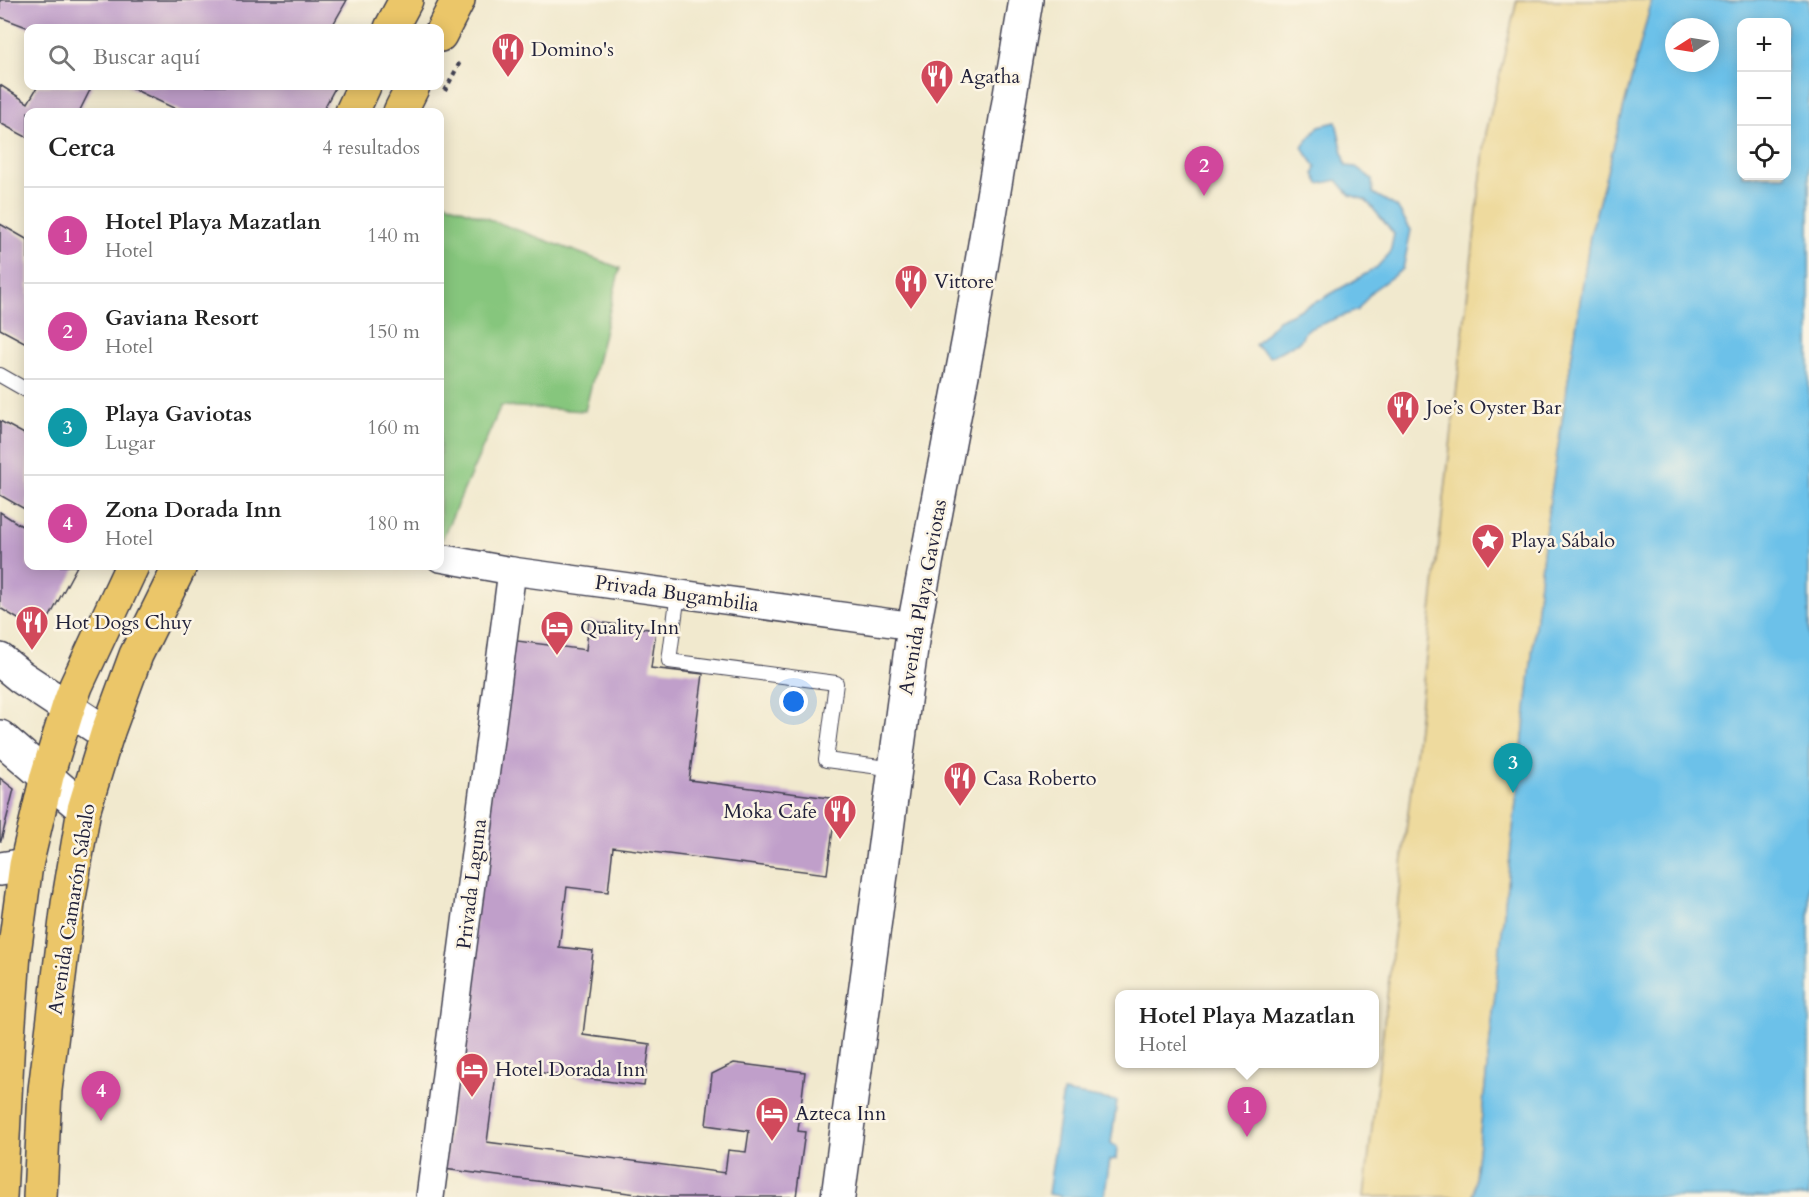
<!DOCTYPE html>
<html lang="es">
<head>
<meta charset="utf-8">
<style>
	:root { --surface:#fff; --page:#f6f6f6; --text:#222; --muted:#767676; --line:#e0e0e0; --accent:#7c3aed }
	body { margin:0; font-family:Cardo,serif; background:var(--page); color:var(--text) }
	.controls { position:absolute; right:18px; top:18px; display:grid; overflow:hidden; border-radius:12px; box-shadow:0 3px 15px #0003 }
	.controls button { width:54px; height:54px; display:grid; place-items:center; padding:0; border:0; border-bottom:2px solid var(--line); background:var(--surface); color:var(--text); font:30px sans-serif }
	.compass { position:absolute; left:1665px; top:18px; width:54px; height:54px; border-radius:50%; background:var(--surface); box-shadow:0 3px 15px #0003; rotate:258deg }
	.you { position:absolute; left:794px; top:702px; width:21px; height:21px; margin:-15px; border:4px solid #fff; border-radius:50%; background:#1a73e8; box-shadow:0 0 0 9px #1a73e833 }
	.badge { display:grid; place-items:center; width:39px; height:39px; border-radius:50%; background:var(--accent); color:#fff; font-size:20px; font-weight:700 }
	.pin { position:absolute; translate:-50% -50px; filter:drop-shadow(0 2px 3px #0008) }
	.pin::after { content:''; position:absolute; top:32px; width:21px; height:18px; background:inherit; clip-path:polygon(0 0,100% 0,50% 100%) }
	.popup { position:absolute; left:1115px; top:990px; width:264px; height:78px; box-sizing:border-box; display:grid; place-content:center; border-radius:12px; background:var(--surface); filter:drop-shadow(0 2px 4px #0005); font-size:20px; white-space:nowrap; color:var(--muted) }
	.popup b { font-size:22px; color:var(--text) }
	.popup::after { content:''; position:absolute; left:50%; top:100%; margin-left:-12px; border:12px solid transparent; border-top-color:var(--surface) }
	.list { margin:0; padding:0; list-style:none }
	h2 { display:flex; justify-content:space-between; align-items:center; height:78px; margin:0; padding:0 24px; font-size:26px }
	h2 small { font-size:20px; font-weight:400; color:var(--muted) }
	.list li { display:grid; grid-template-columns:39px 1fr auto; gap:18px; align-items:center; box-sizing:border-box; height:96px; padding:0 24px; border-top:2px solid var(--line) }
	.list b { display:block; font-size:22px; white-space:nowrap }
	.list p { margin:0; font-size:20px; white-space:nowrap; color:var(--muted) }
	.list em { font-size:20px; font-style:normal; color:var(--muted) }
	.icon { flex:none; width:33px; height:33px; fill:none; stroke:currentColor; stroke-width:2; stroke-linecap:round; stroke-linejoin:round }
	.map { position:relative; flex:none; width:1809px; height:1197px; overflow:hidden }
	.search { position:absolute; background:var(--surface); box-shadow:0 3px 15px #0003; left:24px; top:24px; width:420px; height:66px; display:flex; align-items:center; gap:15px; box-sizing:border-box; padding:0 21px; border-radius:12px; color:var(--muted); font-size:22px }
	.panel { position:absolute; background:var(--surface); box-shadow:0 3px 15px #0003; left:24px; top:108px; width:420px; height:462px; border-radius:12px }
	.map>svg:first-child { display:block }
	.green { fill:#86c67d; stroke:#54745c; stroke-width:1.5 }
	.sand { fill:#eeda9e; stroke:#887e6c; stroke-width:1.5 }
	.water { fill:#6cc1e9; stroke:#477292; stroke-width:1.5; fill-rule:evenodd }
	.building { fill:#c09fca }
	.lines { fill:none; stroke-linecap:round; stroke-linejoin:round }
	.service-casing { stroke:#414051; stroke-width:16 }
	.minor-casing { stroke:#414051; stroke-width:30 }
	.tertiary-casing { stroke:#414051; stroke-width:36 }
	.primary-casing { stroke:#414051; stroke-width:36 }
	.path { stroke:#414051; stroke-width:4; stroke-dasharray:4.5 4.5; stroke-linecap:butt }
	.service { stroke:#fff; stroke-width:14 }
	.minor { stroke:#fff; stroke-width:27 }
	.tertiary { stroke:#fff; stroke-width:33 }
	.primary { stroke:#ebc669; stroke-width:33 }
	.labels { text-anchor:middle; stroke-width:5; stroke-linejoin:round; paint-order:stroke }
	.poi-label { font-size:20px; fill:#22223b; stroke:#fcf5e5; text-anchor:start }
	.street-label { font-size:20px; fill:#22223b; stroke:#fcf5e5 }
</style>
</head>
<body>
<div class="map">
<svg width="1809" height="1197" viewBox="0 0 1809 1197">
	<rect width="100%" height="100%" fill="#fcf5e5"/>
	<filter id="ink" filterUnits="userSpaceOnUse"><feTurbulence type="fractalNoise" baseFrequency=".0167" numOctaves="2"/><feDisplacementMap in="SourceGraphic" scale="12" xChannelSelector="R" yChannelSelector="G"/><feConvolveMatrix kernelMatrix="1 2 1 2 8 2 1 2 1" color-interpolation-filters="sRGB"/></filter>
	<filter id="wash" filterUnits="userSpaceOnUse"><feTurbulence type="fractalNoise" baseFrequency=".008" numOctaves="4" result="noise"/><feDisplacementMap in="SourceGraphic" scale="24" xChannelSelector="R" yChannelSelector="G"/><feGaussianBlur stdDeviation="1.35" result="paint"/><feColorMatrix in="noise" values="0 0 0 0 0 0 0 0 0 0 0 0 0 0 0 0 0 1.4 0 .05"/><feComposite in="paint" operator="in"/></filter>
	<g filter="url(#wash)">
		<rect width="100%" height="100%" fill="#f1e9ce"/>
		<!-- green -->
		<path class="green" d="M440,201L620,268L585,411L501,406L440,544Z"/>
		<!-- sand -->
		<path class="sand" d="M1517,0H1652L1590,236L1546,526L1473,1197H1364L1486,133Z"/>
		<!-- water -->
		<g class="water">
			<path d="M1652,0H1809V1197H1473L1546,526L1590,236ZM1786,22V176H1742V22ZM1674,27H1710V63H1674Z"/>
			<path d="M1336,122L1346,166L1356,167L1372,179L1373,193L1397,207L1411,230L1403,269L1372,291L1358,310L1306,330L1300,341L1270,357L1255,345L1278,320L1322,299L1376,268L1390,253L1394,234L1366,200L1350,195L1337,180L1319,184L1314,174L1316,167L1302,147L1319,126Z"/>
			<path d="M1063,1092L1117,1101L1111,1143L1117,1147L1116,1159L1110,1160L1104,1197H1066L1048,1194Z"/>
		</g>
		<g id="blocks">
			<!-- building -->
			<g class="building">
				<path d="M0,0H347L331,28H29L0,17Z"/>
				<path d="M0,85L28,103L38,86H92L79,112H28V138L0,123Z"/>
				<path d="M127,86H336L322,112H182Z"/>
				<path d="M0,224L28,240V344L0,329Z"/>
				<path d="M0,421L28,436V511L0,495Z"/>
				<path d="M0,512L28,530V566H77L41,633L0,608Z"/>
				<path d="M589,621L656,630L651,668L703,674L689,780L837,799L827,874L613,847L608,892L567,887L559,947L593,951L583,1035L650,1044L644,1086L497,1067L487,1142L725,1173L728,1150L746,1152L749,1131L706,1125L712,1074L734,1063L805,1072L798,1131L805,1132L796,1197H660L444,1169L510,640L586,650Z"/>
				<path d="M0,778L14,789L1,841H0Z"/>
			</g>
		</g>
	</g>
	<g filter="url(#ink)">
		<use href="#blocks" fill-opacity="0" stroke="#414051" stroke-width="1.5"/>
		<g class="lines">
			<defs>
				<g id="service">
					<path d="M0,375L28,391"/>
					<path d="M678,593L669,661L836,683L826,760L895,769"/>
				</g>
				<g id="minor">
					<path d="M440,558L512,571L914,626"/>
					<path d="M430,1197L512,571"/>
				</g>
				<g id="tertiary">
					<path d="M0,660L21,677L107,734"/>
					<path d="M0,737L84,809"/>
					<path d="M0,869L26,865"/>
					<path d="M838,1197L914,626L970,333L1026,0"/>
				</g>
				<g id="primary">
					<path d="M391,28L406,0"/>
					<path d="M440,35L458,0"/>
					<path d="M352,112L364,86"/>
					<path d="M400,112L413,86"/>
					<path d="M0,1197L8,1037L14,953L26,865L47,776L68,708L76,686L132,566"/>
					<path d="M40,1197L45,1090L68,904L84,809L107,734L136,655L180,566"/>
				</g>
			</defs>
			<!-- service casing -->
			<use href="#service" class="service-casing"/>
			<!-- minor casing -->
			<use href="#minor" class="minor-casing"/>
			<!-- tertiary casing -->
			<use href="#tertiary" class="tertiary-casing"/>
			<!-- primary casing -->
			<use href="#primary" class="primary-casing"/>
			<!-- path -->
			<path class="path" d="M445,91L461,60"/>
			<!-- service -->
			<use href="#service" class="service"/>
			<!-- minor -->
			<use href="#minor" class="minor"/>
			<!-- tertiary -->
			<use href="#tertiary" class="tertiary"/>
			<!-- primary -->
			<use href="#primary" class="primary"/>
		</g>
	</g>
	<!-- icons -->
	<defs>
		<symbol id="restaurant-pin" viewBox="-11 -11 22 30"><path d="M0 17L-7.5 6A9.5 9.5 0 1 1 7.5 6Z" fill="#d1495b" stroke="#fcf5e5"/><path d="M-5-6h1v4h1v-4h1v4h1v-4h1v5L-1.5 .5V6h-2V.5L-5-1ZM5-6V6H3V1.5H1.5Q1.5-4 5-6Z" fill="#fff"/></symbol>
		<symbol id="sight-pin" viewBox="-11 -11 22 30"><path d="M0 17L-7.5 6A9.5 9.5 0 1 1 7.5 6Z" fill="#d1495b" stroke="#fcf5e5"/><path d="M0-6L1.8-2.2L6-1.7L2.9 1.2L3.7 5.4L0 3.3L-3.7 5.4L-2.9 1.2L-6-1.7L-1.8-2.2Z" fill="#fff"/></symbol>
		<symbol id="hotel-pin" viewBox="-11 -11 22 30"><path d="M0 17L-7.5 6A9.5 9.5 0 1 1 7.5 6Z" fill="#d1495b" stroke="#fcf5e5"/><path d="M-6-4.5h1.5V1H6V5H4.5V3h-9V5H-6ZM-4 0a1.8 1.8 0 1 1 3.6 0ZM.5 0V-2.5h3Q6-2.5 6 0Z" fill="#fff"/></symbol>
	</defs>
	<g fill-rule="evenodd">
		<use href="#restaurant-pin" x="489" y="30" width="38" height="52"/>
		<use href="#restaurant-pin" x="918" y="57" width="38" height="52"/>
		<use href="#restaurant-pin" x="892" y="262" width="38" height="52"/>
		<use href="#restaurant-pin" x="1384" y="388" width="38" height="52"/>
		<use href="#sight-pin" x="1469" y="521" width="38" height="52"/>
		<use href="#restaurant-pin" x="13" y="603" width="38" height="52"/>
		<use href="#hotel-pin" x="538" y="608" width="38" height="52"/>
		<use href="#restaurant-pin" x="941" y="759" width="38" height="52"/>
		<use href="#restaurant-pin" x="821" y="792" width="38" height="52"/>
		<use href="#hotel-pin" x="453" y="1050" width="38" height="52"/>
		<use href="#hotel-pin" x="753" y="1094" width="38" height="52"/>
	</g>
	<g class="labels">
		<!-- poi labels -->
		<g class="poi-label">
			<text x="531" y="56">Domino's</text>
			<text x="960" y="83">Agatha</text>
			<text x="934" y="288">Vittore</text>
			<text x="1426" y="414">Joe’s Oyster Bar</text>
			<text x="1511" y="547">Playa Sábalo</text>
			<text x="55" y="629">Hot Dogs Chuy</text>
			<text x="580" y="634">Quality Inn</text>
			<text x="983" y="785">Casa Roberto</text>
			<text x="817" y="818" text-anchor="end">Moka Cafe</text>
			<text x="495" y="1076">Hotel Dorada Inn</text>
			<text x="795" y="1120">Azteca Inn</text>
		</g>
		<!-- street labels -->
		<g class="street-label">
			<text transform="translate(677 593) rotate(8)" y="7">Privada Bugambilia</text>
			<text transform="translate(922 597) rotate(-80)" y="7">Avenida Playa Gaviotas</text>
			<text transform="translate(471 884) rotate(-83)" y="7">Privada Laguna</text>
			<text transform="translate(71 909) rotate(-81)" y="7">Avenida Camarón Sábalo</text>
		</g>
	</g>
</svg>
<div class="controls">
<button>+</button>
<button>−</button>
<button><svg class="icon" aria-label="locate" viewBox="0 0 24 24"><circle cx="12" cy="12" r="6"/><path d="M12 2v4M12 18v4M2 12h4M18 12h4"/></svg></button>
</div>
<svg class="compass" viewBox="-18 -18 36 36"><path d="M0-13l5 13h-10z" fill="#e53935"/><path d="M0 13l5-13h-10z" fill="#767676"/></svg>
<div class="you"></div>
<div class="pin badge" style="left:1247px;top:1137px;background:#d1479c">1</div>
<div class="popup"><b>Hotel Playa Mazatlan</b>Hotel</div>
<div class="pin badge" style="left:1204px;top:196px;background:#d1479c">2</div>
<div class="pin badge" style="left:1513px;top:793px;background:#0f9aa8">3</div>
<div class="pin badge" style="left:101px;top:1121px;background:#d1479c">4</div>
<div class="search"><svg class="icon" aria-label="search" viewBox="0 0 24 24"><circle cx="10" cy="10" r="6"/><path d="M15 15l6 6"/></svg>Buscar aquí</div>
<section class="panel">
<h2>Cerca<small>4 resultados</small></h2>
<ul class="list">
<li><span class="badge" style="background:#d1479c">1</span><div><b>Hotel Playa Mazatlan</b><p>Hotel</p></div><em>140 m</em></li>
<li><span class="badge" style="background:#d1479c">2</span><div><b>Gaviana Resort</b><p>Hotel</p></div><em>150 m</em></li>
<li><span class="badge" style="background:#0f9aa8">3</span><div><b>Playa Gaviotas</b><p>Lugar</p></div><em>160 m</em></li>
<li><span class="badge" style="background:#d1479c">4</span><div><b>Zona Dorada Inn</b><p>Hotel</p></div><em>180 m</em></li>
</ul>
</section>
</div>
</body>
</html>
